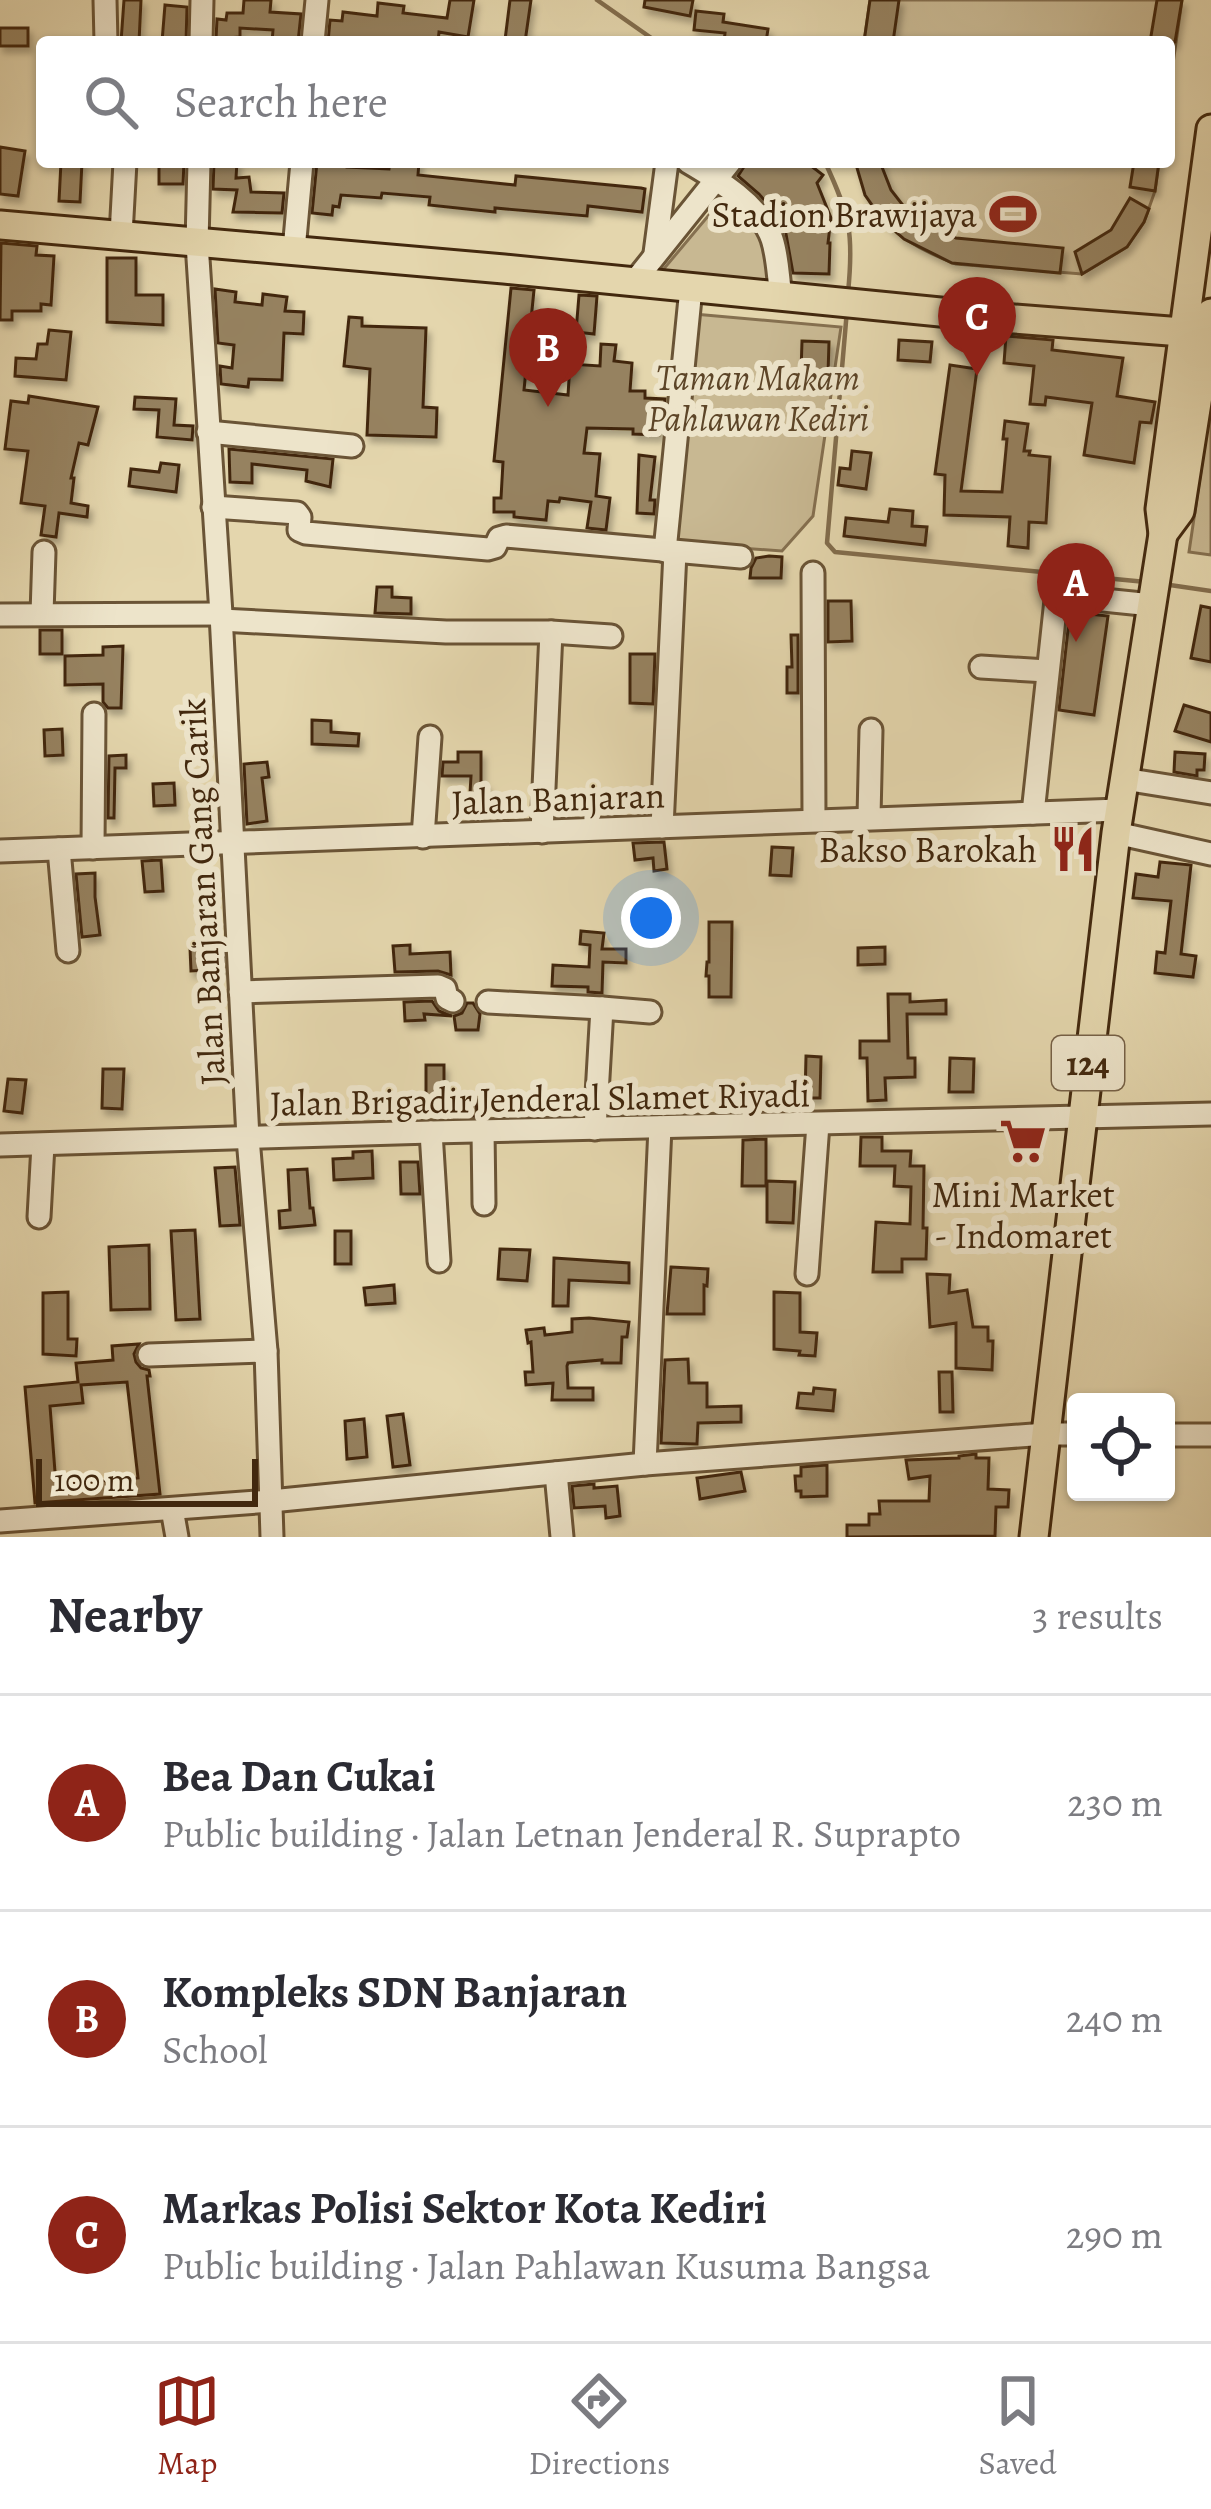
<!DOCTYPE html>
<html lang="en">
<head>
<meta charset="utf-8">
<style>
	:root { --surface:#fff; --page:#f2f2f3; --text:#2b2b33; --muted:#7c7c81; --line:#e1e1e2; --accent:#8f2418 }
	body { margin:0; font-family:Alegreya,serif; background:var(--page); color:var(--text) }
	.controls { position:absolute; right:36px; bottom:36px; display:grid; overflow:hidden; border-radius:12px; box-shadow:0 3px 9px #0004 }
	.controls button { width:108px; height:108px; display:grid; place-items:center; padding:0; border:0; border-bottom:3px solid var(--line); background:var(--surface); color:var(--text); font:60px sans-serif }
	.scale { position:absolute; left:36px; bottom:30px; width:222px; box-sizing:border-box; padding-left:12px; border:6px solid #42280e; border-top:0; font-size:33px; line-height:42px; white-space:nowrap; color:#42280e; -webkit-text-stroke:9px #ede4ca; paint-order:stroke }
	.you { position:absolute; left:651px; top:918px; width:42px; height:42px; margin:-30px; border:9px solid #fff; border-radius:50%; background:#1a73e8; box-shadow:0 0 0 18px #1a73e833 }
	.badge { display:grid; place-items:center; width:78px; height:78px; border-radius:50%; background:var(--accent); color:#fff; font-size:39px; font-weight:700 }
	.pin { position:absolute; translate:-50% -99px; filter:drop-shadow(0 3px 6px #0008) }
	.pin::after { content:''; position:absolute; top:63px; width:42px; height:36px; background:inherit; clip-path:polygon(0 0,100% 0,50% 100%) }
	.list { margin:0; padding:0; list-style:none }
	h2 { display:flex; justify-content:space-between; align-items:center; height:156px; margin:0; padding:0 48px; font-size:51px }
	h2 small { font-size:39px; font-weight:400; color:var(--muted) }
	.list li { display:grid; grid-template-columns:78px 1fr auto; gap:36px; align-items:center; box-sizing:border-box; height:216px; padding:0 48px; border-top:3px solid var(--line) }
	.list b { display:block; font-size:45px; white-space:nowrap }
	.list p { margin:0; font-size:39px; white-space:nowrap; color:var(--muted) }
	.list em { font-size:39px; font-style:normal; color:var(--muted) }
	.icon { flex:none; width:66px; height:66px; fill:none; stroke:currentColor; stroke-width:2; stroke-linecap:round; stroke-linejoin:round }
	.map { position:relative; flex:none; width:1211px; height:1537px; overflow:hidden }
	.search { position:absolute; background:var(--surface); box-shadow:0 3px 9px #0004; left:36px; right:36px; top:36px; height:132px; display:flex; align-items:center; gap:30px; box-sizing:border-box; padding:0 42px; border-radius:12px; color:var(--muted); font-size:45px }
	.sheet { height:804px; background:var(--surface) }
	nav { display:flex; justify-content:space-around; align-items:center; box-sizing:border-box; height:168px; border-top:3px solid var(--line); background:var(--surface); font-size:33px; color:var(--muted) }
	nav a { display:grid; justify-items:center; gap:6px }
	nav .on { color:var(--accent) }
	.map>svg:first-child { display:block }
	.green { fill:#c8b892; stroke:#857050; stroke-width:3 }
	.lines { fill:none; stroke-linecap:round; stroke-linejoin:round }
	.stream { stroke:#826d4d; stroke-width:4.5 }
	.building { fill:#968261; stroke:#42280e; stroke-width:3; fill-rule:evenodd; filter:url(#shadow) }
	.minor-casing { stroke:#6a5436; stroke-width:27 }
	.major-casing { stroke:#42280e; stroke-width:33 }
	.minor { stroke:#ede4ca; stroke-width:21 }
	.major { stroke:#e4d6ad; stroke-width:27 }
	.labels { text-anchor:middle; stroke-width:12; stroke-linejoin:round; paint-order:stroke }
	.shield { fill:#ede4ca; stroke:#756046; stroke-width:3 }
	.shield-label { font-size:33px; font-weight:bold; fill:#42280e }
	.poi-label { font-size:36px; fill:#42280e; stroke:#ede4ca; text-anchor:end }
	.park-label { font-size:36px; font-style:italic; fill:#5d4528; stroke:#ede4ca }
	.street-label { font-size:36px; fill:#42280e; stroke:#ede4ca }
</style>
</head>
<body>
<div class="map">
<svg width="1211" height="1537" viewBox="0 0 1211 1537">
	<defs>
		<filter id="shadow"><feDropShadow dx="3.5" dy="6" stdDeviation="3" flood-color="#0004"/></filter>
	</defs>
	<rect width="100%" height="100%" fill="#e4d6ad"/>
	<filter id="stains"><feTurbulence type="fractalNoise" baseFrequency=".00167" numOctaves="4"/><feColorMatrix values="0 0 0 0 .2 0 0 0 0 .09 0 0 0 0 .02 0 0 0 .5 -.17"/></filter>
	<radialGradient id="worn" r=".72"><stop offset=".6" stop-color="#630" stop-opacity="0"/><stop offset="1" stop-color="#630" stop-opacity=".3"/></radialGradient>
	<!-- green -->
	<g class="green">
		<path d="M870,0H1182L1169,92V42H864Z"/>
		<path d="M858,162H1159L1155,191L1144,222L1127,247L1082,274L956,264C921,251 878,229 865,191C861,182 860,172 858,162Z"/>
		<path d="M724,197L767,244L774,282L662,271Z"/>
		<path d="M694,314L841,327L813,516L782,551L671,543Z"/>
		<path d="M1211,403V555L1189,552Z"/>
	</g>
	<g class="lines">
		<!-- stream -->
		<g class="stream">
			<path d="M597,0L657,42"/>
			<path d="M825,162C850,216 854,233 848,293"/>
			<path d="M847,310L827,543L835,552L1146,582"/>
			<path d="M1163,584L1211,591"/>
		</g>
	</g>
	<!-- building -->
	<g class="building">
		<path d="M124,0H141L139,42H121Z"/>
		<path d="M244,0H271L270,12L301,14L298,42H272L273,30L240,28V37L216,39L217,19L226,20L227,13H243Z"/>
		<path d="M450,0H474L468,37L439,32L438,42H328L330,20L342,21L343,12L377,16L378,3L404,6L403,13L447,18Z"/>
		<path d="M510,0H531L525,42L505,40Z"/>
		<path d="M645,0H693L690,16L644,7Z"/>
		<path d="M870,0H899L893,42H864Z"/>
		<path d="M1157,0H1182L1175,42H1150Z"/>
		<path d="M165,5L187,7L186,42H162Z"/>
		<path d="M696,11L724,14L723,22L768,29L766,42H724L725,33L694,30Z"/>
		<rect x="0" y="28" width="28" height="18"/>
		<path d="M0,147L25,151L18,196L0,194Z"/>
		<path d="M61,162H82L80,202L59,201Z"/>
		<path d="M159,162H184L183,184H159Z"/>
		<path d="M214,162H237L236,178L249,177L251,192L284,193L282,213L233,212L237,190L213,189Z"/>
		<path d="M317,162H347V167L389,169L390,162H419L418,175L515,185L516,176L641,188L645,189L642,212L588,206L587,216L495,208V212L429,205L430,197L382,193L381,198L341,195L339,207L333,206L332,215L312,213Z"/>
		<path d="M747,162H806L823,175L817,183L831,218L828,243H830L829,274L793,273L784,223L759,194L738,176Z"/>
		<path d="M858,162H882V167L891,190L905,208L921,221L956,238L1063,248L1060,273L952,263L904,239L882,219L865,195L857,168Z"/>
		<path d="M1134,162H1159L1155,191L1130,187Z"/>
		<path d="M1130,198L1149,209L1144,222L1127,247L1082,274L1075,252L1111,230Z"/>
		<path d="M1,243L37,246L36,255L54,256L51,305L41,304V311H12V320H0Z"/>
		<path d="M107,258H136V295H163V325L107,322Z"/>
		<path d="M511,288L534,290L524,390L568,395L570,364L600,366L601,344L616,345L614,361L632,363L630,391H645V398L665,399L659,435L633,434V429L587,428L584,453L600,454L596,496L610,498L606,530L587,528L591,502L560,498L559,502L548,501L546,520L514,517V512H494V498H501L503,462L494,461Z"/>
		<path d="M215,289L236,292L235,302L262,305L263,294L287,297L285,311L304,312L303,334L284,333L282,380L249,379L248,387L221,384L220,366L232,368L234,345L218,343Z"/>
		<path d="M579,295L597,296L594,334L576,332Z"/>
		<path d="M349,317L362,318V326L426,328L423,407L437,408L436,437L367,435L370,369L344,366Z"/>
		<path d="M49,330L71,332L66,380L15,376L16,358L36,359L38,344H47Z"/>
		<path d="M1006,336L1053,340L1052,350L1123,358L1117,396L1155,402L1151,423L1140,422L1134,463L1084,455L1092,403L1046,397L1045,405L1030,404L1034,366L1004,363Z"/>
		<path d="M899,340L932,342L930,362L898,360Z"/>
		<path d="M802,341L829,342L828,374L801,373Z"/>
		<path d="M950,365L977,369L961,491L1002,492L1007,439H1003L1005,421L1028,424L1024,451H1030L1029,455L1050,457L1046,523L1029,522L1028,548L1008,546L1010,517L944,515L945,475L935,474Z"/>
		<path d="M29,396L98,407L88,445L79,443L71,478H74L71,503L88,506L87,517L59,513L56,537L41,535L45,506L21,503L28,451L5,449L11,401L28,403Z"/>
		<path d="M135,397L176,399L174,425L193,426L192,440L157,437L159,410L134,409Z"/>
		<path d="M229,449L333,459L330,487L306,481L307,470L252,464V483L230,482Z"/>
		<path d="M852,451L871,453L866,489L838,485L840,468L850,469Z"/>
		<path d="M639,455L655,457L650,500H655L654,514L637,513Z"/>
		<path d="M161,463L179,465L176,492L129,486L131,469L159,472Z"/>
		<path d="M890,509L913,511L912,526L927,527L925,545L844,536L846,518L888,522Z"/>
		<path d="M769,556L782,557L781,578H750L751,568L756,558Z"/>
		<path d="M377,587H392V597L411,598V614L375,613Z"/>
		<path d="M828,601H851L852,641L828,642Z"/>
		<path d="M1201,606L1211,608V662L1191,658Z"/>
		<path d="M1070,612L1108,616L1094,715L1059,710Z"/>
		<rect x="40" y="630" width="22" height="24"/>
		<path d="M791,635H798V693H787V667H792Z"/>
		<path d="M123,646L121,708H108L103,702V684L65,685V656L103,655V647Z"/>
		<path d="M630,654H655L653,704L630,703Z"/>
		<path d="M1184,705L1211,713V742L1175,731Z"/>
		<path d="M312,720L331,721V732L359,734L358,746L312,744Z"/>
		<path d="M62,729L63,755L45,756L44,730Z"/>
		<path d="M458,752H481V785H487L484,811L469,810L471,776H442L443,762H458Z"/>
		<path d="M1175,752L1205,754L1204,770H1197V776L1174,772Z"/>
		<path d="M126,755V768H115L114,818H108L109,756Z"/>
		<path d="M267,762L269,777L262,778L267,821L247,824L244,764Z"/>
		<path d="M174,783L175,805L154,806L153,784Z"/>
		<path d="M664,842L667,869L654,871L653,858L635,860L633,843Z"/>
		<path d="M772,847L793,848L791,876L770,875Z"/>
		<path d="M161,860L163,891L145,892L142,861Z"/>
		<path d="M1160,862L1191,865L1181,954L1196,956L1193,977L1155,973L1157,952L1165,953L1171,901L1133,898L1136,874L1158,877Z"/>
		<path d="M95,873V897L100,935L82,937L76,874Z"/>
		<path d="M709,922H732L731,997H709V976H706L707,962H709Z"/>
		<path d="M581,931L604,933L602,949H626V963L603,962L602,993L588,992V987L552,986L553,965L589,967L590,945L580,944Z"/>
		<path d="M410,945V954L450,952L451,975L438,971L395,972L393,946Z"/>
		<path d="M223,946L224,969L191,971L190,948Z"/>
		<path d="M885,947V964L858,965V948Z"/>
		<path d="M888,994H910V1002L946,1000V1014H907L908,1058H915V1077L885,1078L886,1100L868,1101L867,1058H860V1041H889Z"/>
		<path d="M432,1001L439,1011L452,1016L424,1014L425,1020L405,1021L404,1002Z"/>
		<path d="M467,1003H473L480,1014L478,1030H456L454,1016L462,1013Z"/>
		<path d="M806,1056L821,1057L820,1098H805Z"/>
		<path d="M950,1058L974,1059L973,1092H949Z"/>
		<path d="M426,1065H444V1106L426,1105Z"/>
		<path d="M103,1069H124L122,1109L102,1108Z"/>
		<path d="M8,1079L26,1080L22,1113L4,1111Z"/>
		<path d="M476,1097L477,1116L448,1117V1099Z"/>
		<path d="M861,1137H882V1151H911L910,1166H924L923,1228H927L926,1259H902V1272H873L876,1222L910,1224L911,1187L894,1186L895,1166H860Z"/>
		<path d="M766,1139V1186H742L743,1140Z"/>
		<path d="M372,1151L373,1178L334,1180L333,1159L353,1158V1152Z"/>
		<path d="M400,1162H418L420,1194H401Z"/>
		<path d="M235,1167L240,1225L220,1226L215,1168Z"/>
		<path d="M307,1169L310,1208H313L315,1225L280,1228L279,1211L290,1210L288,1170Z"/>
		<path d="M767,1181L795,1182L793,1223L767,1222Z"/>
		<path d="M195,1230L200,1319L176,1320L171,1231Z"/>
		<rect x="335" y="1231" width="16" height="33"/>
		<path d="M149,1245L150,1309L111,1310L109,1247Z"/>
		<path d="M500,1249L530,1250L527,1281L498,1279Z"/>
		<path d="M554,1258L629,1263V1283L569,1280L568,1306H553Z"/>
		<path d="M671,1267L708,1269L707,1286L704,1285V1314H667Z"/>
		<path d="M927,1274L950,1275L949,1293L967,1290L973,1327H988V1341H993L992,1370L956,1368V1323L930,1327Z"/>
		<path d="M394,1285L395,1303L366,1305L364,1288Z"/>
		<path d="M68,1292V1339H77L76,1356L43,1354V1293Z"/>
		<path d="M774,1292L800,1293V1332L817,1333L815,1356L799,1355L800,1351L774,1349Z"/>
		<path d="M589,1318L629,1322L627,1337H622L621,1363H602V1360L568,1363L567,1366L568,1388H593V1400H552L553,1383L526,1385L525,1372H533L531,1342L528,1343L526,1330L544,1328L545,1335L572,1332V1319Z"/>
		<path d="M139,1344L134,1354L136,1362L141,1368L149,1370L150,1376H147L160,1494L35,1503L25,1387L78,1382L76,1363L113,1360L112,1346ZM127,1382L138,1478L56,1485L50,1406L83,1403L81,1385Z"/>
		<path d="M688,1359L689,1383H707V1407L741,1406V1422L698,1423L697,1444L661,1443L665,1360Z"/>
		<path d="M939,1372H952L953,1412H940Z"/>
		<path d="M814,1388L835,1390L833,1411L797,1408L799,1393L813,1394Z"/>
		<path d="M403,1414L410,1465L393,1467L387,1416Z"/>
		<path d="M364,1419L367,1457L347,1459L345,1421Z"/>
		<path d="M976,1454V1458H989L988,1489L1009,1490L1008,1507H996L995,1536L847,1537V1525H869V1514H880L879,1501H929L930,1476L909,1479L906,1460L959,1458V1456Z"/>
		<path d="M827,1465V1496L801,1497V1491H796L795,1476H801V1467Z"/>
		<path d="M741,1472L745,1491L700,1499L697,1478Z"/>
		<path d="M594,1484V1488L617,1486L620,1516L606,1518L605,1506L574,1508L572,1486Z"/>
	</g>
	<g class="lines">
		<defs>
			<g id="minor">
				<path d="M105,0L106,42"/>
				<path d="M201,42L202,0"/>
				<path d="M313,42L317,0"/>
				<path d="M199,162L197,243L221,614L248,1138L266,1351L272,1537"/>
				<path d="M688,162C717,179 761,206 772,239C778,257 778,277 781,296"/>
				<path d="M121,235L125,162"/>
				<path d="M294,250L302,162"/>
				<path d="M655,253L667,162"/>
				<path d="M634,282L730,162"/>
				<path d="M208,432L352,446"/>
				<path d="M213,507L297,513L300,517L299,530L306,533L488,549L495,547L499,538L506,536L741,557"/>
				<path d="M665,551L691,288"/>
				<path d="M813,573L814,819"/>
				<path d="M42,614L44,552"/>
				<path d="M0,615L221,614"/>
				<path d="M221,620L446,632H551L611,636"/>
				<path d="M981,667L1047,671"/>
				<path d="M1124,779L1211,793"/>
				<path d="M1033,813L1056,600L1064,596L1152,605"/>
				<path d="M869,817L871,730"/>
				<path d="M662,827L675,552"/>
				<path d="M542,832L551,632"/>
				<path d="M1116,833L1211,854"/>
				<path d="M423,837L430,737"/>
				<path d="M93,848L94,714"/>
				<path d="M59,849L68,951"/>
				<path d="M0,851L1119,810"/>
				<path d="M240,992L438,986L445,989L447,998L453,1001"/>
				<path d="M488,1002L602,1008"/>
				<path d="M595,1129L602,1008L650,1012"/>
				<path d="M483,1131L484,1204"/>
				<path d="M431,1132L439,1261"/>
				<path d="M0,1145L431,1132L1211,1114"/>
				<path d="M39,1217L43,1145"/>
				<path d="M807,1274L818,1124"/>
				<path d="M149,1355L266,1351"/>
				<path d="M1166,1435H1211"/>
				<path d="M645,1464L660,1127"/>
				<path d="M556,1473L562,1537"/>
				<path d="M172,1509L177,1537"/>
				<path d="M0,1521L271,1501L645,1464L1046,1434H1076"/>
			</g>
			<g id="major">
				<path d="M0,225L504,269L1001,318L1208,334"/>
				<path d="M1163,534L1180,511L1211,313"/>
				<path d="M1034,1537L1116,833L1163,534L1160,509L1211,129"/>
			</g>
		</defs>
		<!-- minor casing -->
		<use href="#minor" class="minor-casing"/>
		<!-- major casing -->
		<use href="#major" class="major-casing"/>
		<!-- minor -->
		<use href="#minor" class="minor"/>
		<!-- major -->
		<use href="#major" class="major"/>
	</g>
	<!-- icons -->
	<defs>
		<symbol id="stadium-bare" viewBox="-9 -9 18 18"><path d="M0-5a6.5 5 0 1 0 0 10a6.5 5 0 1 0 0-10ZM-3.5-1.8h7v3.6h-7Z" fill="#8f2418" stroke="#ede4ca" stroke-width="2.5" paint-order="stroke"/></symbol>
		<symbol id="restaurant-bare" viewBox="-9 -9 18 18"><path d="M-5-6h1v4h1v-4h1v4h1v-4h1v5L-1.5 .5V6h-2V.5L-5-1ZM5-6V6H3V1.5H1.5Q1.5-4 5-6Z" fill="#8f2418" stroke="#ede4ca" stroke-width="2.5" paint-order="stroke"/></symbol>
		<symbol id="supermarket-bare" viewBox="-9 -9 18 18"><path d="M-6-5.5h2.5l.6 2H6L4.5 2H-2.5L-4.4-4H-6ZM-1.5 3.2a1.3 1.3 0 1 0 .1 0ZM3 3.2a1.3 1.3 0 1 0 .1 0Z" fill="#8f2418" stroke="#ede4ca" stroke-width="2.5" paint-order="stroke"/></symbol>
	</defs>
	<g fill-rule="evenodd">
		<use href="#stadium-bare" x="980" y="181" width="66" height="66"/>
		<use href="#restaurant-bare" x="1040" y="816" width="66" height="66"/>
		<use href="#supermarket-bare" x="990" y="1108" width="66" height="66"/>
	</g>
	<g class="labels">
		<!-- shield labels -->
		<rect class="shield" x="1052" y="1036" width="72" height="54" rx="9"/>
		<g class="shield-label">
			<text x="1088" y="1075">124</text>
		</g>
		<!-- poi labels -->
		<g class="poi-label">
			<text x="977" y="227">Stadion Brawijaya</text>
			<text x="1037" y="862">Bakso Barokah</text>
			<text x="1023" y="1207" text-anchor="middle">Mini Market<tspan x="1023" dy="41">- Indomaret</tspan></text>
		</g>
		<!-- park labels -->
		<g class="park-label">
			<text x="758" y="390">Taman Makam<tspan x="758" dy="41">Pahlawan Kediri</tspan></text>
		</g>
		<!-- street labels -->
		<g class="street-label">
			<text transform="translate(558 798) rotate(-2)" y="13">Jalan Banjaran</text>
			<text transform="translate(202 892) rotate(-93)" y="13">Jalan Banjaran Gang Carik</text>
			<text transform="translate(540 1098) rotate(-1)" y="13">Jalan Brigadir Jenderal Slamet Riyadi</text>
		</g>
	</g>
	<rect width="100%" height="100%" filter="url(#stains)"/>
	<rect width="100%" height="100%" fill="url(#worn)"/>
</svg>
<div class="controls">
<button><svg class="icon" aria-label="locate" viewBox="0 0 24 24"><circle cx="12" cy="12" r="6"/><path d="M12 2v4M12 18v4M2 12h4M18 12h4"/></svg></button>
</div>
<div class="scale">100 m</div>
<div class="you"></div>
<div class="pin badge" style="left:1076px;top:642px">A</div>
<div class="pin badge" style="left:548px;top:407px">B</div>
<div class="pin badge" style="left:977px;top:376px">C</div>
<div class="search"><svg class="icon" aria-label="search" viewBox="0 0 24 24"><circle cx="10" cy="10" r="6"/><path d="M15 15l6 6"/></svg>Search here</div>
</div>
<section class="sheet">
<h2>Nearby<small>3 results</small></h2>
<ul class="list">
<li><span class="badge">A</span><div><b>Bea Dan Cukai</b><p>Public building · Jalan Letnan Jenderal R. Suprapto</p></div><em>230 m</em></li>
<li><span class="badge">B</span><div><b>Kompleks SDN Banjaran</b><p>School</p></div><em>240 m</em></li>
<li><span class="badge">C</span><div><b>Markas Polisi Sektor Kota Kediri</b><p>Public building · Jalan Pahlawan Kusuma Bangsa</p></div><em>290 m</em></li>
</ul>
</section>
<nav>
<a class="on"><svg class="icon" aria-label="map" viewBox="0 0 24 24"><path d="M3 6l6-2 6 2 6-2v14l-6 2-6-2-6 2zM9 4v14M15 6v14"/></svg>Map</a>
<a><svg class="icon" aria-label="directions" viewBox="0 0 24 24"><path d="M12 3l9 9-9 9-9-9zM9 14v-3h6M13 9l2 2-2 2"/></svg>Directions</a>
<a><svg class="icon" aria-label="saved" viewBox="0 0 24 24"><path d="M7 4h10v16l-5-4-5 4z"/></svg>Saved</a>
</nav>
</body>
</html>
